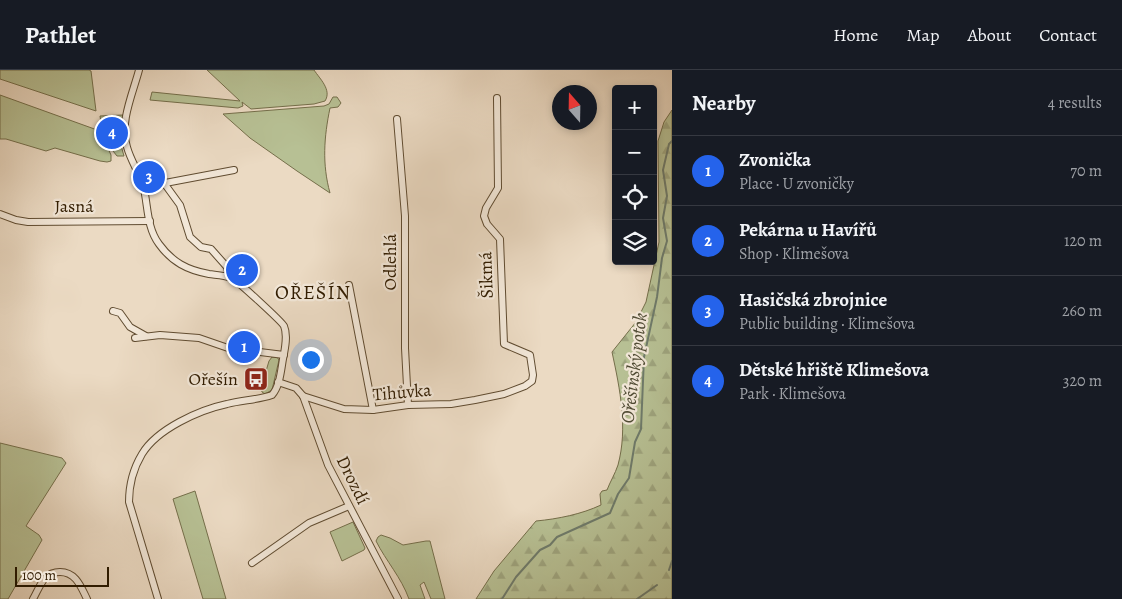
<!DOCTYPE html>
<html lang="en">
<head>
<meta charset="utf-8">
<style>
	:root { --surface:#171b24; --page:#20242c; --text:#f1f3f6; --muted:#9ea1a6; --line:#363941; --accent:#2563eb }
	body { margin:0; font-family:Alegreya,serif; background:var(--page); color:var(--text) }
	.controls { position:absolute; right:15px; top:15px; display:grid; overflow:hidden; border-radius:5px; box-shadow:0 2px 8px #0003 }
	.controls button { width:45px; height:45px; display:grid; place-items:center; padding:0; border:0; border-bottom:1px solid var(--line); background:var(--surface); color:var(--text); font:25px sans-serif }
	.compass { position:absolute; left:552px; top:15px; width:45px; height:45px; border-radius:50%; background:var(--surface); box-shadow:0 2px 8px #0003; rotate:340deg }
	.scale { position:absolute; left:15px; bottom:12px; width:94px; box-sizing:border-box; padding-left:5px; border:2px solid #311c00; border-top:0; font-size:14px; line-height:18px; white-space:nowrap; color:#311c00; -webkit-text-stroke:4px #f2e7d8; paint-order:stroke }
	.you { position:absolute; left:310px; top:289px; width:18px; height:18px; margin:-12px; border:4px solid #fff; border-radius:50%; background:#1a73e8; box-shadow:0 0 0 8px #1a73e833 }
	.badge { display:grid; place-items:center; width:32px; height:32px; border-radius:50%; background:var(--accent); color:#fff; font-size:16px; font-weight:700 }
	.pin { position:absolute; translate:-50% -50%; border:2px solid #fff; box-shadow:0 1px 5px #0006 }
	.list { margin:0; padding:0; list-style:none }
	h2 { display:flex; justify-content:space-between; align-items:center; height:65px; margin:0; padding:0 20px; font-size:21px }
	h2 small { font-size:16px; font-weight:400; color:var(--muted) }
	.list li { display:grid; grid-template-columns:32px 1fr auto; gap:15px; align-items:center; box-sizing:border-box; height:70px; padding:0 20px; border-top:1px solid var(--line) }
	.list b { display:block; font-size:19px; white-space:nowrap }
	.list p { margin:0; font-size:16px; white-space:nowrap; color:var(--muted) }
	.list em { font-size:16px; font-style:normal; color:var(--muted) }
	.icon { flex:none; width:28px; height:28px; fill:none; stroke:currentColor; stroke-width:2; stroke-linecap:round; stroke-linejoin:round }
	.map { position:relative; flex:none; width:672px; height:529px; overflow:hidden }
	header { display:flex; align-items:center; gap:30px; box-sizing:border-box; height:70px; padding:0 25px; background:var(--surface); border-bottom:1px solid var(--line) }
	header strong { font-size:24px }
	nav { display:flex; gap:28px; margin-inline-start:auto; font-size:18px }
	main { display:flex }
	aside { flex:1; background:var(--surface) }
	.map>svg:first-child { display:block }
	.green { fill:#b7c094; stroke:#746e4a }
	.forest { fill:url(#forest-firs); stroke:#746e4a }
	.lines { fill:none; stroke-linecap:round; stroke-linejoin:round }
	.stream { stroke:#6f7b6b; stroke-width:2 }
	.minor-casing { stroke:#604c31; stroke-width:8 }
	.minor { stroke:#f2e7d8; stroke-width:6 }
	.labels { text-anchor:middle; stroke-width:4.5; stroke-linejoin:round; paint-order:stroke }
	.street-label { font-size:18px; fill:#311c00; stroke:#f2e7d8 }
	.poi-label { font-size:18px; fill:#311c00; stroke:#f2e7d8; text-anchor:end }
	.water-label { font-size:19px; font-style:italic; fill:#504c35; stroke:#f2e7d8 }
	.quarter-label { font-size:20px; letter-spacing:1px; fill:#311c00; stroke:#f2e7d8 }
</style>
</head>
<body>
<header>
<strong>Pathlet</strong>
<nav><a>Home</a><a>Map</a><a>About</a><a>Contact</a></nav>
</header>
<main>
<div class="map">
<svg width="672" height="529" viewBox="0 0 672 529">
	<defs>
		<pattern id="forest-firs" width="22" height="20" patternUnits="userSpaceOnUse" patternTransform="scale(1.25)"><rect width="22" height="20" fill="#b7c094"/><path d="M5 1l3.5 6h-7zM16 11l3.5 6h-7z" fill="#9ea47e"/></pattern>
	</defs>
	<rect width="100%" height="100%" fill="#ebdac3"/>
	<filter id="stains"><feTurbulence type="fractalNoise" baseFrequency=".004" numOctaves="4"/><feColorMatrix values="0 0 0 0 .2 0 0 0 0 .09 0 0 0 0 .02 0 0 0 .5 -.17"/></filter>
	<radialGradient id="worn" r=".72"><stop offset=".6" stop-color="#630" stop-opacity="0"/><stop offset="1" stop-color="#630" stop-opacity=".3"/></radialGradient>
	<!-- green -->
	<g class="green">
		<path d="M0,0H89L91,1L96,41L0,9Z"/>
		<path d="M207,0H314C320,9 332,20 325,31L314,34L251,39L242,32L243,36L238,38L150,30L152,22L240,31Z"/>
		<path d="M0,25L100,61L111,85V91L107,92L100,91L55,78L46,81L6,69H0Z"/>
		<path d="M333,27H337L341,33L338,37L330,38C324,67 322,94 330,123L297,101L250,68L223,44L324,36L329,34Z"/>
		<path d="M123,45L120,72L124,86H117C106,73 102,62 100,46Z"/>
		<path d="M272,287H277L279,290L272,320L265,324L262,322L261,318L269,291Z"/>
		<path d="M0,373L62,388L66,393L26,456L39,465L42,470L8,529H0Z"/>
		<path d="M195,421L226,529H203L173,429Z"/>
		<path d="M353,452L365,478L364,480L342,491L330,462Z"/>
		<path d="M381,465L390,468L403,475L426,471H430L445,529H431L424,512L420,515L425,529H409C401,507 386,491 376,471L378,467Z"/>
	</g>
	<!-- forest -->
	<path class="forest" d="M672,40V529H476L494,501L536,451C558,449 582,444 601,435L600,424L602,421L607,420C610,412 615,404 618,395C628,358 620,319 612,282L636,252L646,232L651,209L659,172L658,71L664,52Z"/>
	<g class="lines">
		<!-- stream -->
		<g class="stream">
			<path d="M669,500L672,491"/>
			<path d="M502,529L516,507L540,480L550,475L557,467L610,443L618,424L629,408L635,372L641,359L644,287L657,227L662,188L667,171L663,148L667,126L663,100L669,74L672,71"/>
			<path d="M637,529L657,515"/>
		</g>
		<defs>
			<g id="minor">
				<path d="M139,0C133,23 119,53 127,77C131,92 141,105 144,119C148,137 147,158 159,174C172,192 187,200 209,204C216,205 224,205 231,208C236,209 282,252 284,256C288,265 285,279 283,289C281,300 280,316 272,325C258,330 242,330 227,334C199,340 157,359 142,384C133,399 129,416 129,432L158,529"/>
				<path d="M397,49L405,146V278L408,335"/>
				<path d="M164,113L180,135L190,167L201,177L211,179L227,197L229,207"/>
				<path d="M144,117L234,100"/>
				<path d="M0,144L16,150L28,152L150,151"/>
				<path d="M349,215L373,340"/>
				<path d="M113,241L120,243L130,257L146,266"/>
				<path d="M135,268L160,265L199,268L228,278L284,285"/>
				<path d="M278,312L296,318L303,326L328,395L398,529"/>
				<path d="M303,326L344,339L373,340L408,335L451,334L475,330L504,324L525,316L532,311L533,305L530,285L504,274L500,169L487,154L484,146L486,138L498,118L497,28"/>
				<path d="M252,493L309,453L349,436"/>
				<path d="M33,529C37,522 40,514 45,508C49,504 55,502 60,502C76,502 81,517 87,529"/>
			</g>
		</defs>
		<!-- minor casing -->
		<use href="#minor" class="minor-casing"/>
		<!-- minor -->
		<use href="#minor" class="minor"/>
	</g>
	<!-- icons -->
	<defs>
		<symbol id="bus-square" viewBox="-11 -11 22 22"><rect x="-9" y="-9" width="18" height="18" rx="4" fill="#8f2418" stroke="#f2e7d8"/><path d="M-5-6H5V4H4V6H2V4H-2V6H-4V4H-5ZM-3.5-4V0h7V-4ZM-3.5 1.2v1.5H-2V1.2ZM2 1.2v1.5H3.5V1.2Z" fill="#fff"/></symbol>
	</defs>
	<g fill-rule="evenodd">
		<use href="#bus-square" x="242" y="295" width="28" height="28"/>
	</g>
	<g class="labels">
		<!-- street labels -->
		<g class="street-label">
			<text x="74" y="142">Jasná</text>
			<text transform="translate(390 192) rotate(-90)" y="6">Odlehlá</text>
			<text transform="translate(486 205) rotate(-92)" y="6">Šikmá</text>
			<text transform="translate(402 322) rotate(-5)" y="6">Tihůvka</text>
			<text transform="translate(353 410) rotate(64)" y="6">Drozdí</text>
		</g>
		<!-- poi labels -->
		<g class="poi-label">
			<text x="238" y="315">Ořešín</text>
		</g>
		<!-- water labels -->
		<g class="water-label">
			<text transform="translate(633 298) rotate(-83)" y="7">Ořešínský potok</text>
		</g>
		<!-- quarter labels -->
		<g class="quarter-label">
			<text x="313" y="229">OŘEŠÍN</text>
		</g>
	</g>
	<rect width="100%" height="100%" filter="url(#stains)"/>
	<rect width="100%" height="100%" fill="url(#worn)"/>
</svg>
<div class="controls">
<button>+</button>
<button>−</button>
<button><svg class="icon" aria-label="locate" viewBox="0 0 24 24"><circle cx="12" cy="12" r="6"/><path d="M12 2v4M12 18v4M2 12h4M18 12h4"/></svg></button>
<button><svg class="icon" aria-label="layers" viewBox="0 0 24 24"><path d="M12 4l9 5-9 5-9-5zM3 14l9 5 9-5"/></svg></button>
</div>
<svg class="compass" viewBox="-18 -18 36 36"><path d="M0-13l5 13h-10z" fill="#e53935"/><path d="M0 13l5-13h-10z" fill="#9ea1a6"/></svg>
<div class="scale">100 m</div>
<div class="you"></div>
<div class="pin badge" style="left:244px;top:277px">1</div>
<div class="pin badge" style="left:242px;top:200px">2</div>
<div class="pin badge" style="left:149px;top:107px">3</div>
<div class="pin badge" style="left:112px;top:63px">4</div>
</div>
<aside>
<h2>Nearby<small>4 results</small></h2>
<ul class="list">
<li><span class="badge">1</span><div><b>Zvonička</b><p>Place · U zvoničky</p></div><em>70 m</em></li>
<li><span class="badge">2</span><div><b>Pekárna u Havířů</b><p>Shop · Klimešova</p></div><em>120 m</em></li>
<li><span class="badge">3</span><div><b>Hasičská zbrojnice</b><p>Public building · Klimešova</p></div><em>260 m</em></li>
<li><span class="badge">4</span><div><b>Dětské hřiště Klimešova</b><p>Park · Klimešova</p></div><em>320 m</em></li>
</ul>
</aside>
</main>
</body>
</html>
